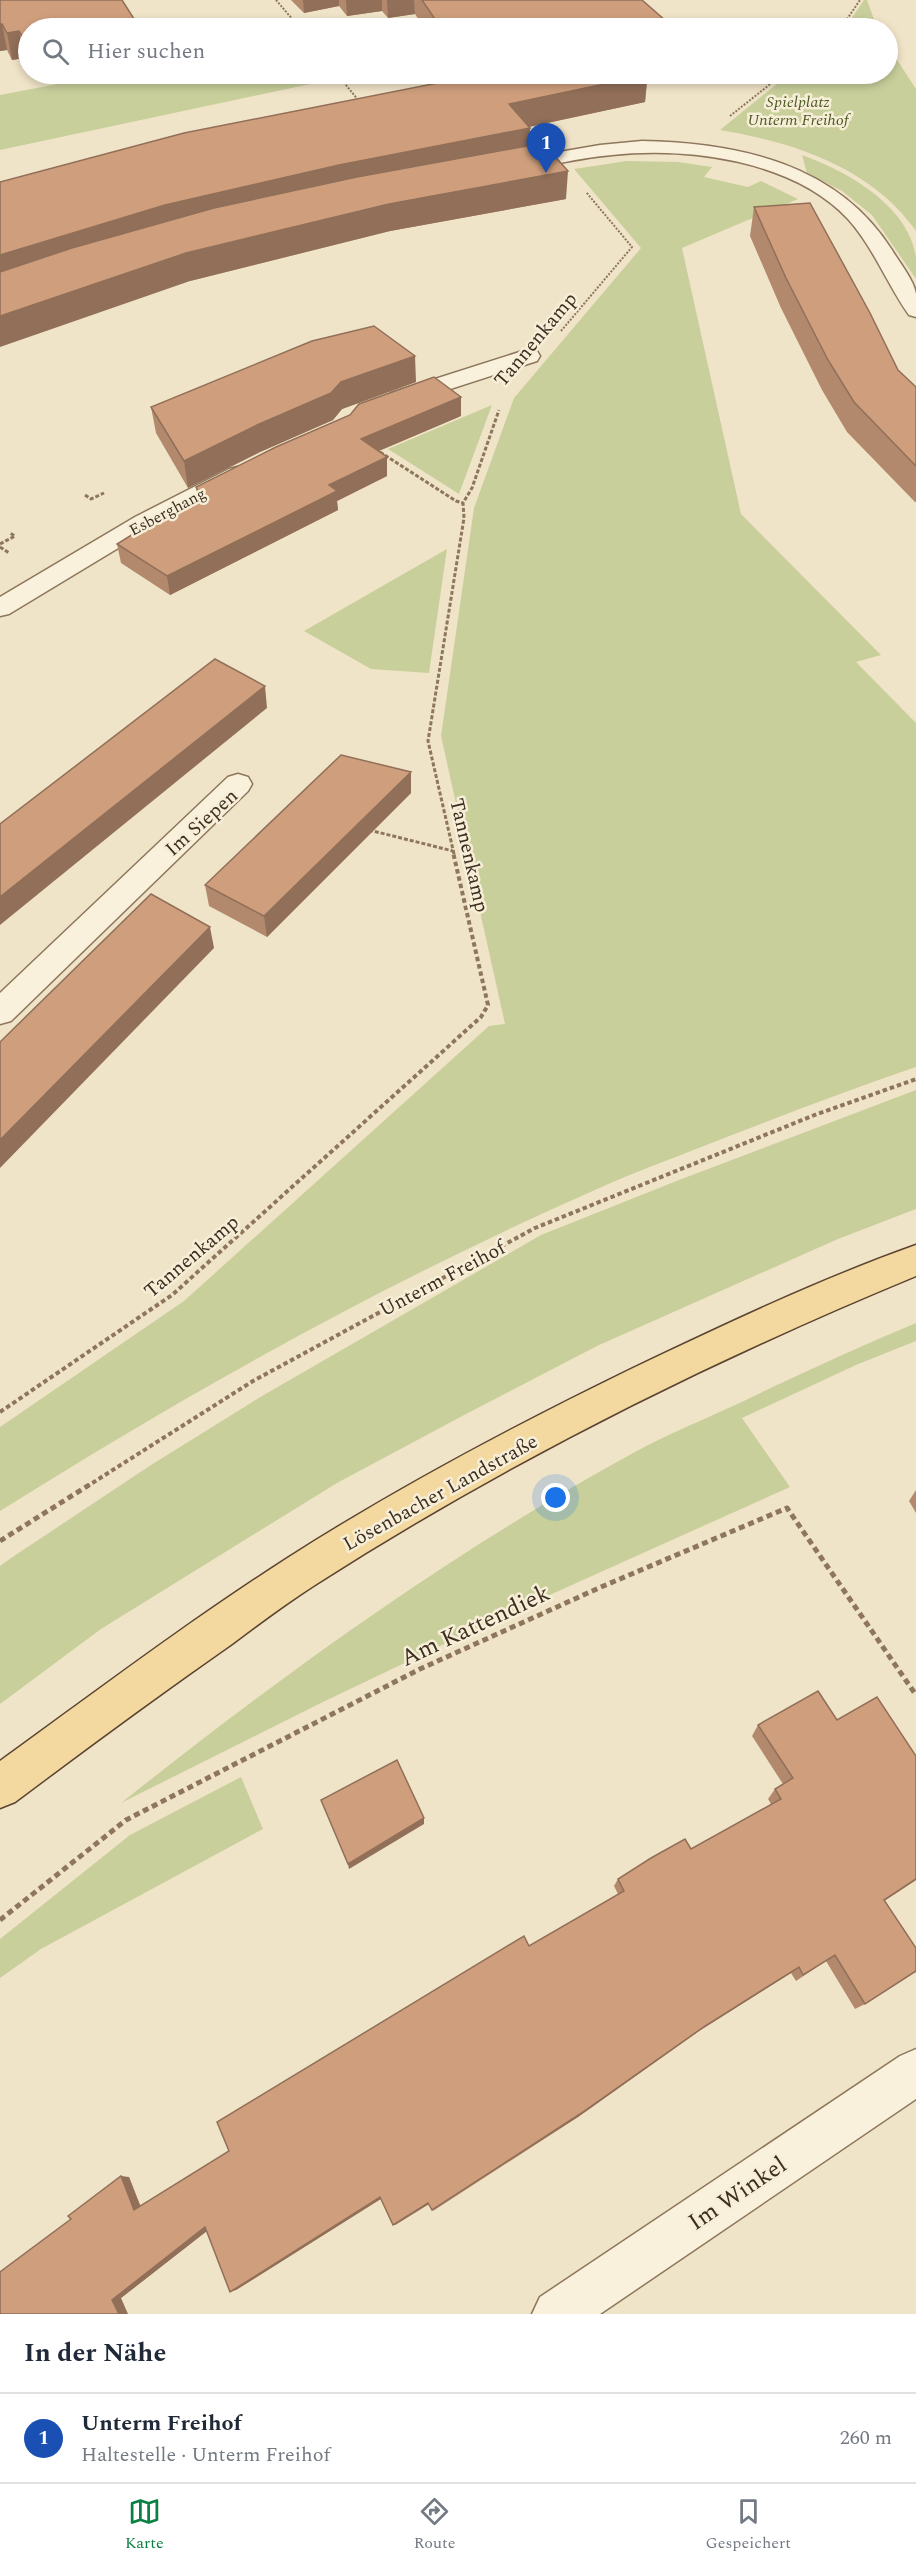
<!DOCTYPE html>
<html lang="de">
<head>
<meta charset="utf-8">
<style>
	:root { --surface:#fff; --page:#f6f6f7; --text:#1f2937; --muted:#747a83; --line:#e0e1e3; --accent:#0b8043 }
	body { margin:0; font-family:Spectral,serif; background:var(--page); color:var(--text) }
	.you { position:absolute; left:556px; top:1498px; width:21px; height:21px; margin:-15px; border:4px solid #fff; border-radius:50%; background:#1a73e8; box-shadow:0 0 0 9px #1a73e833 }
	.badge { display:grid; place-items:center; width:39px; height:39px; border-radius:50%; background:var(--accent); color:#fff; font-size:20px; font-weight:700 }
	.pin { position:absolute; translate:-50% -50px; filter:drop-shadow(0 2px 3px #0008) }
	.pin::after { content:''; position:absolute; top:32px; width:21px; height:18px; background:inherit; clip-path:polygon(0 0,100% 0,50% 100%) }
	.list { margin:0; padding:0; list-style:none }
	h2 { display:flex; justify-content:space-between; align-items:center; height:78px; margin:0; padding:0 24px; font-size:26px }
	h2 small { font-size:20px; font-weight:400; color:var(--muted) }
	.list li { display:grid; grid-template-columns:39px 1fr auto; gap:18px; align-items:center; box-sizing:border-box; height:90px; padding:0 24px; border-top:2px solid var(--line) }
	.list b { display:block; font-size:22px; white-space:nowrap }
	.list p { margin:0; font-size:20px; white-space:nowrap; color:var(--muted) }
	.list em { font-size:20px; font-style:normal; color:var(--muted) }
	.icon { flex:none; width:33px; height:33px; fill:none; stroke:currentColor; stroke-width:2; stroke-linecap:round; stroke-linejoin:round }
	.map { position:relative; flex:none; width:916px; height:2314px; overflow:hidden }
	.search { position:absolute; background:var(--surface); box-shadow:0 3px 9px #0003; left:18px; right:18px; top:18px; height:66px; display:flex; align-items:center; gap:15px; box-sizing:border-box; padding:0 21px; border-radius:33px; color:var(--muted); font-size:22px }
	.sheet { height:168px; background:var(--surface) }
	nav { display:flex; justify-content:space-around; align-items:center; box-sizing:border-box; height:84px; border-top:2px solid var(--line); background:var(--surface); font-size:16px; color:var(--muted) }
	nav a { display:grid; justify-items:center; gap:3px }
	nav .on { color:var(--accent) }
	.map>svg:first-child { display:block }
	.green { fill:#c9cf9b }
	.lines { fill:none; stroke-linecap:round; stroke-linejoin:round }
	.minor-casing { stroke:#8d765c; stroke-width:3 }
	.major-casing { stroke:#5b4430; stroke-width:3 }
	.path-far3 { stroke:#8d765c; stroke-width:2; stroke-dasharray:2 1.5; stroke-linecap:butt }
	.path-far2 { stroke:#8d765c; stroke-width:3; stroke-dasharray:4 2; stroke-linecap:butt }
	.path-far1 { stroke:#8d765c; stroke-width:4; stroke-dasharray:4.5 3; stroke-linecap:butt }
	.path { stroke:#8d765c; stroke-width:5; stroke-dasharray:6 4; stroke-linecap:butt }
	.minor { fill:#faf1dc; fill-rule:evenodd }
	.major { fill:#f3d9a0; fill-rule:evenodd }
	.wall { fill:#b2896c }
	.shaded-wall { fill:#916f58 }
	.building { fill:#cf9f7d; stroke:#916f58; stroke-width:1.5 }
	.labels { text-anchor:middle; stroke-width:5; stroke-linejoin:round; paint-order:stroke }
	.far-park-label { font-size:16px; font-style:italic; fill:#4d5a26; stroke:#f7eed8 }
	.far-street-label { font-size:16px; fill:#3d2e20; stroke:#f7eed8 }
	.street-label { font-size:20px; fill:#3d2e20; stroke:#f7eed8 }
	.near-street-label { font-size:24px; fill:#3d2e20; stroke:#f7eed8 }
</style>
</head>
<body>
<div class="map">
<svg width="916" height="2314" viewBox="0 0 916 2314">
	<rect width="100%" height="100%" fill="#f0e4c8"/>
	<!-- green -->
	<g class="green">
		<path d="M864,0H867L877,28H845Z"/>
		<path d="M888,46L916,89V231C872,168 793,142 720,130L789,74H888Z"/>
		<path d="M110,74H330L334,79L0,150V95Z"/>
		<path d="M802,155C846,171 907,204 916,256C916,263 916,272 916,279L872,215L842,191L807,173Z"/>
		<path d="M627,161L678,162L712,167L704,177L748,187L761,181L798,199L682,248L741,514L881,655L856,662L916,723V1067C846,1091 778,1117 709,1144C671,1159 632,1173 595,1190C388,1281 191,1391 0,1511V1427L184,1301L489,1026L505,1024L441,736L474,508L514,398L641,248L574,169Z"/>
		<path d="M492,405L459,494L388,449Z"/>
		<path d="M447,549L429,673L371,669L304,631Z"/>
		<path d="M916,1090V1209L838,1239L597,1346L466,1414L337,1483L101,1629L0,1704V1566L11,1558L151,1465L262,1396L541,1235L679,1180Z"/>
		<path d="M916,1323V1341L856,1365L742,1418L790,1487L505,1615L323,1702L121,1803C283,1674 453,1551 635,1452C666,1435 700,1421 733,1406C793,1377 854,1349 916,1323Z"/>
		<path d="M241,1777L263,1829L41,1949L0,1978V1939L130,1835Z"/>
	</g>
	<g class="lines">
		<defs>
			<g id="minor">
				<path d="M642,141C738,143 837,163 892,250C899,262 914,280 916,294C916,302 916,310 916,317L909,315C887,284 874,248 848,219C793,160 688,147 612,155C579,158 546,166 513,172L506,170L503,166L506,162L513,160L600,145Z"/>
				<path d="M529,349L537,351L540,356L537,361L407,403L399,405L391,403L388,398L391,393Z"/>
				<path d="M237,467L245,469L249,474L245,479L153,527L9,614L0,616V597L135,517L229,469Z"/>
				<path d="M238,774L248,777L252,784L248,791L11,1021L0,1024V993L228,777Z"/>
				<path d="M916,2049V2099L600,2314H532L540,2297L900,2056Z"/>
			</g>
			<path id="major" d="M916,1245V1276C708,1362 507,1462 318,1583C288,1602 260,1623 232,1644C159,1695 87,1748 15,1802L0,1808V1761C94,1693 188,1622 286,1559C395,1489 512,1427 629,1370C723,1325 818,1280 916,1245Z"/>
		</defs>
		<!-- minor casing -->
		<use href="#minor" class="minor-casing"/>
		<!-- major casing -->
		<use href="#major" class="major-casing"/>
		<!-- path-far3 -->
		<g class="path-far3">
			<path d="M276,0L300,28"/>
			<path d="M841,28L860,0"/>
			<path d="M337,74L359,101"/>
			<path d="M730,116L783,74"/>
			<path d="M561,331L632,247L586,192"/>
		</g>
		<!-- path-far2 -->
		<g class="path-far2">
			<path d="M380,452L456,501L463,503"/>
			<path d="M85,495L91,499L104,493"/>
			<path d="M0,544L15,536L10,533"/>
			<path d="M0,547L9,553"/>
			<path d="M369,830L453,851"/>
			<path d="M454,854L428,741L464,518L463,503L472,488L499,410"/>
		</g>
		<!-- path-far1 -->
		<g class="path-far1">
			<path d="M0,1412L172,1295L481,1017L488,1005L453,852"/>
			<path d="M86,1487L253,1381L535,1228L817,1114L916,1079"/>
		</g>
		<!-- path -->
		<g class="path">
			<path d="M0,1541L89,1485"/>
			<path d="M0,1920L126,1820L420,1669L601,1587L787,1508L916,1695"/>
		</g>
		<!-- minor -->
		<use href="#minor" class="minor"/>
		<!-- major -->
		<use href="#major" class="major"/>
	</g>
	<!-- wall -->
	<g class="wall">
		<path d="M0,0L136,22L137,28H28V65L24,58L12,60L7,50L0,51Z"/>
		<path d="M291,0H642L674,28H424L415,14L388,18L382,11L347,16L339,6L304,13Z"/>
		<path d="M454,74H687L647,81L645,102L529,127V145L566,199L390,231L190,281L457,79Z"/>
		<path d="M754,207L898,370L916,387V502H915L847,432L822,390L781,308L750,236Z"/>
		<path d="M416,382L342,409L333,420L260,452L188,488L156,433L151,407Z"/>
		<path d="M461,416L379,451L387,457V476L337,501L338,510L170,595L121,563L117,544L197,494L196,487Z"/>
		<path d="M411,772V793L267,937L209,906L205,885Z"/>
		<path d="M916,1490V1513L909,1501Z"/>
		<path d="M758,1725L885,1900L865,2004L855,2009L826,1961L796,1981L791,1973L699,2031L578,2117L433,2211L429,2204L395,2225L381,2199L236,2290L207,2231L121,2298L71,2219L129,2177L141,2207L229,2151L529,1946L618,1894L614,1886L618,1879L691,1849L771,1804L768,1799L775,1789L783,1784L752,1736Z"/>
	</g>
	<!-- shaded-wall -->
	<g class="shaded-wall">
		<path d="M303,0H339V6L304,13Z"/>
		<path d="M346,0H382V11L347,16Z"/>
		<path d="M387,0H414L415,14L388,18Z"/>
		<path d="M136,22L137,28H93Z"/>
		<path d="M0,24H2L7,50L0,51Z"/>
		<path d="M19,31L24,58L12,60L7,33Z"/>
		<path d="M24,39H28V63Z"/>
		<path d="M628,74H687L647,81L645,102L509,131V104Z"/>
		<path d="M530,128L529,155L0,285V255L165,205L339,165Z"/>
		<path d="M568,171L566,199L390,231L190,281L0,347V316L186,253L389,204Z"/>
		<path d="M415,356L416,382L342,409L333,420L260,452L188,488L184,461L341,382Z"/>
		<path d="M461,397V416L362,458L361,439Z"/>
		<path d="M387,457V476L337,501L338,510L170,595L167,576L329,485Z"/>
		<path d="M265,686L267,708L0,925V897Z"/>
		<path d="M411,772V793L267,937L264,916Z"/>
		<path d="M210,927L214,948L0,1168V1140Z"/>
		<path d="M424,1818V1824L349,1869L348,1864Z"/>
		<path d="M916,1879V1880L875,1907L884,1900Z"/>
		<path d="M799,1967L791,1973L699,2031L578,2117L432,2210L705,2026Z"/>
		<path d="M121,2176L129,2177L142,2211L134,2210Z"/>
		<path d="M380,2197L382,2198L236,2290L230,2292Z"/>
		<path d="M428,2203L429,2204L395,2225H393Z"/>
		<path d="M205,2227H212L121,2298L128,2314H119L112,2300Z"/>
	</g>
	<!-- building -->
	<g class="building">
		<path d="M0,0H122L136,22L93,28H28V39H24L19,31L7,33L2,24H0Z"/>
		<path d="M422,0H642L674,28H441Z"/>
		<path d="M471,74H645L647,75L509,104L530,128L339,165L165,205L0,255V182L184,133L473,76Z"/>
		<path d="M543,143L568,171L389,204L186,253L0,316V272L72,248L214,208L357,177Z"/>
		<path d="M810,203L870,313L898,370L916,387V466L854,402L828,360L786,278L754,207Z"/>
		<path d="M374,326L415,356L341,382L331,393L257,425L184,461L151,407L312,341Z"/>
		<path d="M434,377L461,397L361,439L387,457L329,485L337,491L167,576L117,544L199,493L196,487L276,447L350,415L359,404Z"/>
		<path d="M215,659L265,686L0,897V824Z"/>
		<path d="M341,755L411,772L264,916L205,885Z"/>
		<path d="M151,894L210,927L0,1140V1042Z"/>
		<path d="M818,1691L837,1720L877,1697L916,1756V1879L884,1900L916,1948V1971L865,2004L835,1955L803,1975L799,1967L705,2026L580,2114L432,2210L428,2203L393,2225L380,2197L230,2292L205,2227L112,2300L119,2314H0V2272L71,2219L68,2216L121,2176L134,2210L229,2151L217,2122L524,1936L529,1946L624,1891L618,1879L651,1858L685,1839L691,1849L781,1799L775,1789L793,1778L758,1725Z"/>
		<path d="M397,1760L424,1818L348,1864L321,1800Z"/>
	</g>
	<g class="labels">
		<!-- far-park labels -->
		<g class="far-park-label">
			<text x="798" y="107">Spielplatz<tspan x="798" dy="18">Unterm Freihof</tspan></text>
		</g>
		<!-- far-street labels -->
		<g class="far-street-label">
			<text transform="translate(167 511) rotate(-28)" y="6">Esberghang</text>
		</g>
		<!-- street labels -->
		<g class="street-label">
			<text transform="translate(535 339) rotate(-50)" y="7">Tannenkamp</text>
			<text transform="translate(201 822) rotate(-42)" y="7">Im Siepen</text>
			<text transform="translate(470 855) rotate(77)" y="7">Tannenkamp</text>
			<text transform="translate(191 1256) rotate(-40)" y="7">Tannenkamp</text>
			<text transform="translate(442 1278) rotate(-28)" y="7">Unterm Freihof</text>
			<text transform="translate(440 1492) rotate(-29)" y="7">Lösenbacher Landstraße</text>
		</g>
		<!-- near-street labels -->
		<g class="near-street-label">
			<text transform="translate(475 1625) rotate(-25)" y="8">Am Kattendiek</text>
			<text transform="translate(737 2193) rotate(-34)" y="8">Im Winkel</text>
		</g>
	</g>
</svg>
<div class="you"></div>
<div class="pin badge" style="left:546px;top:173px;background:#1a4fb4">1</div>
<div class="search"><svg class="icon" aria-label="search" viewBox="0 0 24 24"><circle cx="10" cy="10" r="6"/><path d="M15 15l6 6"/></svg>Hier suchen</div>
</div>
<section class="sheet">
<h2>In der Nähe<small></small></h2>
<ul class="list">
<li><span class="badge" style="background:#1a4fb4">1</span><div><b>Unterm Freihof</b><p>Haltestelle · Unterm Freihof</p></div><em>260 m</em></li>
</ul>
</section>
<nav>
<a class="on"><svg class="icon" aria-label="map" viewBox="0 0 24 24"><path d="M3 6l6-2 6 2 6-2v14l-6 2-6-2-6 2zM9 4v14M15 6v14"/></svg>Karte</a>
<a><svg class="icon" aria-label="directions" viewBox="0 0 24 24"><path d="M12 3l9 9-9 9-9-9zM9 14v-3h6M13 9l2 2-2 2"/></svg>Route</a>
<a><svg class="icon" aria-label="saved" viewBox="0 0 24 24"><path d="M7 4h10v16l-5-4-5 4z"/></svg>Gespeichert</a>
</nav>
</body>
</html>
